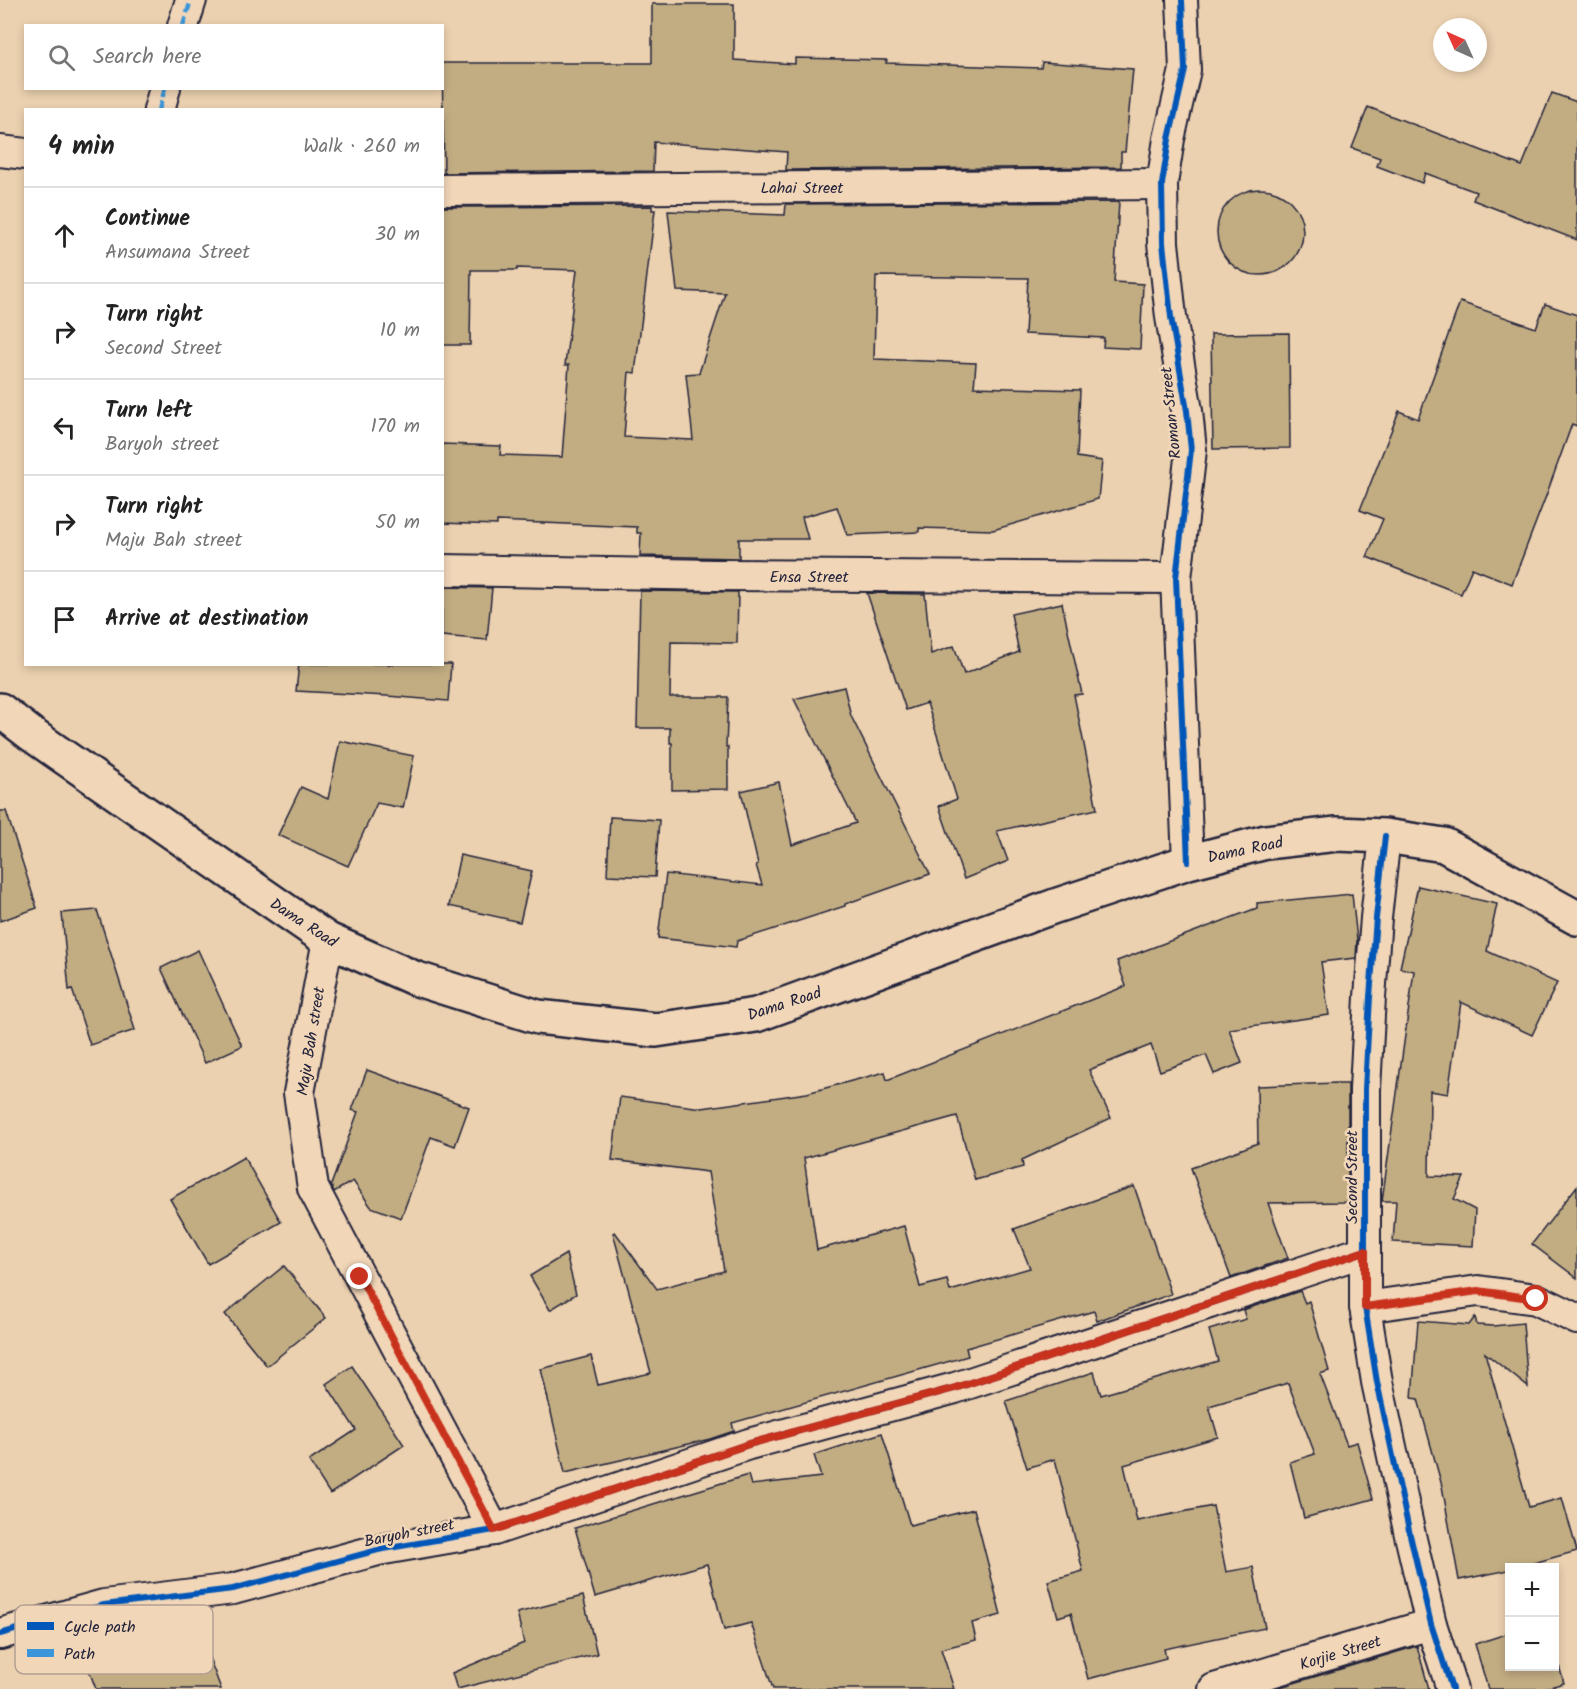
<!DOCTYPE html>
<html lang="en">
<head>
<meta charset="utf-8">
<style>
	:root { --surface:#fff; --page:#f6f6f6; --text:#222; --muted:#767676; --line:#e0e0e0 }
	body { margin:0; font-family:Kalam,sans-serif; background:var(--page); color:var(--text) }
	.controls { position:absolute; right:18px; bottom:18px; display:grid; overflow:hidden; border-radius:0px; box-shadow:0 3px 9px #0003 }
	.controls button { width:54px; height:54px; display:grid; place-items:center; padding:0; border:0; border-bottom:2px solid var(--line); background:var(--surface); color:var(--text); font:30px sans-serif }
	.compass { position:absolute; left:1433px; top:18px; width:54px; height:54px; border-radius:50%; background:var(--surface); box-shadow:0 3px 9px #0003; rotate:315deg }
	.stop { position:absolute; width:18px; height:18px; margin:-14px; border:4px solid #c8321e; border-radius:50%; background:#fff }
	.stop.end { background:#c8321e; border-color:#fff; box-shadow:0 2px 6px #0008 }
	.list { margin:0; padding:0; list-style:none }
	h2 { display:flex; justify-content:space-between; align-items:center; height:78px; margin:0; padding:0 24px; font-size:26px }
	h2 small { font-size:20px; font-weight:400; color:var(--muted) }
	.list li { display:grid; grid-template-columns:39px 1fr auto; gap:18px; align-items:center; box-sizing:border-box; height:96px; padding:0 24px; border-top:2px solid var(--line) }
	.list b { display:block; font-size:22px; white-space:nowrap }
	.list p { margin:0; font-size:20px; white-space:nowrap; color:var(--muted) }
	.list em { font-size:20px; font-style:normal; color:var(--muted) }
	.icon { flex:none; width:33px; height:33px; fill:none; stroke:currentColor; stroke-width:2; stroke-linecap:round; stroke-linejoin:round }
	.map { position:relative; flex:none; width:1577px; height:1689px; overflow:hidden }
	.search { position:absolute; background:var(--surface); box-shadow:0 3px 9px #0003; left:24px; top:24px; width:420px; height:66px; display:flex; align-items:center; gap:15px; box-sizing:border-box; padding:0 21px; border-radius:0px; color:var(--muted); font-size:22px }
	.panel { position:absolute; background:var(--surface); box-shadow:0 3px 9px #0003; left:24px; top:108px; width:420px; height:558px; border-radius:0px }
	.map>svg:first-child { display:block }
	.building { fill:#c2ad83; stroke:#22223b; stroke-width:1.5 }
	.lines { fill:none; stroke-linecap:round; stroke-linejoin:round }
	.minor-casing { stroke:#22223b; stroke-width:34 }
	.trunk-casing { stroke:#22223b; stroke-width:38 }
	.minor { stroke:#f1d6b8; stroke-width:30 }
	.trunk { stroke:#f1d6b8; stroke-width:33 }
	.quiet { stroke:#3b95d9; stroke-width:4.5; stroke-dasharray:9 4.5; stroke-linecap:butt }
	.cycleway-casing { stroke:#f1d6b8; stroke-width:10 }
	.cycleway { stroke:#0057b8; stroke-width:6 }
	.route { stroke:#c8321e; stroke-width:8 }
	.labels { text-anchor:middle; stroke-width:5; stroke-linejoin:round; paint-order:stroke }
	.street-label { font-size:16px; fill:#22223b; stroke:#f1d6b8 }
	.key { fill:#f1d6b8; stroke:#b3a092; stroke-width:1.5 }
	.key-label { font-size:16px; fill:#22223b }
</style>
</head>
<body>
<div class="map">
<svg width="1577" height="1689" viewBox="0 0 1577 1689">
	<rect width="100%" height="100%" fill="#ebd1af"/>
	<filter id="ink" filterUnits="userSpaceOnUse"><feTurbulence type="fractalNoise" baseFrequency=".0167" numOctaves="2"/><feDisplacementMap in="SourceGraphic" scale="12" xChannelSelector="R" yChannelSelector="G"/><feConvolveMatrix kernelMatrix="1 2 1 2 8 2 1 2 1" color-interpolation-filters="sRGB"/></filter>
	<g filter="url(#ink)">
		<!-- building -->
		<g class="building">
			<path d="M652,4H734V60L795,64V58L887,60L886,63L1041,68L1042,62L1133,69L1125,152H1121V167L786,170L787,152L654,142L653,171L444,173L442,63H652Z"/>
			<path d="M1552,93L1577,102V240L1473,200L1476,192L1425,173L1422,183L1377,166L1380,158L1352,148L1368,107L1522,166Z"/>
			<circle cx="1260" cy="232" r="43"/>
			<path d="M1119,202L1114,282L1143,284L1140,349L1103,347L1104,338L1025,334L1028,278L876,276L874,359L976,363L974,387L1080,390L1077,457L1102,461L1098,499L993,530L919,528V532L847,535L837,507L802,517L808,539H739V558L640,556L641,533H637V527L497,521V525L442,523V444L501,446L500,455L562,457L569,365H565L577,270L517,268V270H471L470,345H442V207L652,206V210H655L635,373L629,372L624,437L693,440L686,374L699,373L725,293L677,291L668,211L785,215L786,204Z"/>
			<path d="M1460,302L1536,328L1545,304L1577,315V426L1572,424L1546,496L1512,584L1472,568L1461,594L1367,557L1383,519L1360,510L1399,411L1418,419Z"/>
			<path d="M1289,333L1290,448L1213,449L1211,334Z"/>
			<path d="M442,587L492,588L487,640L442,636Z"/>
			<path d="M640,591L738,592L737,643L671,642L670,697H728L726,747H728V789L672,790V743H670V728H637Z"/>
			<path d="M867,593L925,594L931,654L954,646L964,674L1019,652L1011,614L1062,603L1082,694L1074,695L1097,809L997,831L1008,861L964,879L939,806L957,799L927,703L906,710Z"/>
			<path d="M299,664H451L448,701L387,696L296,691Z"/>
			<path d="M844,687L851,716L930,874L845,904V906L737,941L736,947L658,938L666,874L762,885L756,865L758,864L741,791L779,782L792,845L856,823L794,699Z"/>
			<path d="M340,741L414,756L403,808L377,803L348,866L278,835L301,787L328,799Z"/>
			<path d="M0,811H6L37,908L0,921Z"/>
			<path d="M610,817L659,820L655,877L607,875Z"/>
			<path d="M460,855L532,871L520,922L449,906Z"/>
			<path d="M1418,886L1497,904L1487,951L1557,983L1532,1035L1461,1002L1448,1094L1430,1091L1429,1176L1464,1177L1454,1199L1475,1210L1473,1246L1393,1242L1396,1201H1382L1414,971L1400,968Z"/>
			<path d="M1352,894L1357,940L1356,958L1321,962L1329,1015L1229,1029L1242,1063L1214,1074L1206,1055L1160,1071L1151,1045L1089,1070L1111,1118L1022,1160L1023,1167L975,1180L957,1116L804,1158L817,1250L904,1226L920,1287L947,1280L950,1291L1030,1268L1014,1229L1134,1186L1171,1294L1097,1321L1094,1311L966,1348L968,1356L732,1423L734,1431L710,1439L565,1473L541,1369L591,1356L598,1385L651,1373L613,1233L615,1232L657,1289L724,1271L708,1172L612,1160L620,1097L702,1108L807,1093L885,1072L887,1080L1126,986L1117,961L1257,908V903Z"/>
			<path d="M97,910L135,1030L90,1045L72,989L69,990L62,913Z"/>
			<path d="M198,950L242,1046L205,1063L161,968Z"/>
			<path d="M367,1070L469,1107L455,1146L431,1137L401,1218L371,1207L353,1181L334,1192L331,1185L358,1112L352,1110Z"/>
			<path d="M1337,1083L1338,1084H1348V1202L1268,1203L1288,1258L1231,1278L1191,1168L1258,1143L1257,1086Z"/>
			<path d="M244,1157L281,1222L208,1264L170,1199Z"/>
			<path d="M1577,1186V1278L1532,1244Z"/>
			<path d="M566,1254L576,1294L550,1310L530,1276Z"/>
			<path d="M284,1266L326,1318L267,1366L225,1314Z"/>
			<path d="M1300,1291L1305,1303L1309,1301L1329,1371L1320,1374L1347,1445L1357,1442L1373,1499L1304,1518L1290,1462L1315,1454L1288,1383L1209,1406L1218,1437L1124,1465L1137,1521L1213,1506L1226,1572L1253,1567L1265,1628L1164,1649L1166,1658L1088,1679L1071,1613L1058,1617L1048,1581L1083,1571L1055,1459L1027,1468L1006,1401L1094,1372L1101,1395L1218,1361L1209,1330L1246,1319L1243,1310Z"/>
			<path d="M1475,1317L1477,1325L1493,1326L1523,1323L1528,1387L1485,1353L1529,1507L1562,1498L1577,1551L1530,1564L1531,1567L1509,1568V1570L1459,1580L1442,1486L1418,1399L1412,1398L1418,1321L1469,1325Z"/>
			<path d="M352,1366L404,1445L330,1494L309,1461L356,1430L326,1384Z"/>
			<path d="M882,1433L910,1525L974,1509L1001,1615L972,1623L976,1640L941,1649L954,1689H773L751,1623L724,1630L707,1564L595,1597L575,1528L748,1475L751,1485L821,1477L814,1455Z"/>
			<path d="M583,1596L597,1654L457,1689L452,1673L524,1643L517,1613Z"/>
			<path d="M1509,1633V1666H1554V1649L1564,1683L1543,1689H1488L1475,1644Z"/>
			<path d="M125,1642L136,1673L205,1647L221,1689H96L84,1657Z"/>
			<path d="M1417,1646L1429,1689H1274Z"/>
		</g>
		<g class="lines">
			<defs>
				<g id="minor">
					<path d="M1182,0L1185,70L1169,139L1162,184L1163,243L1171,317L1187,411L1191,450L1176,578L1188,862"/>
					<path d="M183,26L191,0"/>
					<path d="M159,110L165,88"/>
					<path d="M0,151L26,154"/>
					<path d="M442,190L1162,184"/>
					<path d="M442,570L716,575L1176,578"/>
					<path d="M1385,836L1376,918L1370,997L1365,1089V1307L1377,1382L1410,1535L1431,1624L1452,1689"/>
					<path d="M328,940L299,1093L313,1188L494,1530"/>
					<path d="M1365,1307L1478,1291L1536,1299L1577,1319"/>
					<path d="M0,1634L104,1605L233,1589L378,1550L494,1530L749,1444L955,1388L1365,1251"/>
					<path d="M1214,1689L1431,1624"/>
				</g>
				<path id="trunk" d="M0,710L31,734L328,940L414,978L538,1017L656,1030L756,1015L1055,906L1188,862L1266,842L1337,834L1385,836L1444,845L1577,918"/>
			</defs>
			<!-- minor casing -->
			<use href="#minor" class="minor-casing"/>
			<!-- trunk casing -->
			<use href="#trunk" class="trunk-casing"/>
			<!-- minor -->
			<use href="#minor" class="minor"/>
			<!-- trunk -->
			<use href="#trunk" class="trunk"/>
			<!-- quiet -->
			<g class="quiet">
				<path d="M183,26L191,0"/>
				<path d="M159,110L165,88"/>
			</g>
			<defs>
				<g id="cycleway">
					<path d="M1182,0L1185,70L1169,139L1162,184L1163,243L1171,317L1187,411L1191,450L1176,578L1188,862"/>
					<path d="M1385,836L1376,918L1370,997L1365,1089V1307L1377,1382L1410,1535L1431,1624L1452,1689"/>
					<path d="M0,1634L104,1605L233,1589L378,1550L494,1530L749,1444L955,1388L1365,1251"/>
				</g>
			</defs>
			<!-- cycleway casing -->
			<use href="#cycleway" class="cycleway-casing"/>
			<!-- cycleway -->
			<use href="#cycleway" class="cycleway"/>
		</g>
	</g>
	<g class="lines" filter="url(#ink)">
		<!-- route -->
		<path class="route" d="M360,1277L494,1530L749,1444L955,1388L1365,1251V1307L1478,1291L1536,1299"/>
	</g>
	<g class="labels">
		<!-- street labels -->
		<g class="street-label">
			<text x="802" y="193">Lahai Street</text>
			<text transform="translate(1170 413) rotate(-96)" y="6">Roman Street</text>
			<text x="809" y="582">Ensa Street</text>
			<text transform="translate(1245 849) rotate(-12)" y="6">Dama Road</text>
			<text transform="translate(304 922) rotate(33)" y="6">Dama Road</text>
			<text transform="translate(784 1003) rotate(-18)" y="6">Dama Road</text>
			<text transform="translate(310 1041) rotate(-81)" y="6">Maju Bah street</text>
			<text transform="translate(1351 1177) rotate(-90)" y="6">Second Street</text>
			<text transform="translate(409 1532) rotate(-11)" y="6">Baryoh street</text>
			<text transform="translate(1340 1652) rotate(-17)" y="6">Korjie Street</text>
		</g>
	</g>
	<!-- legend -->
	<rect x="15" y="1605" width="198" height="69" rx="9" class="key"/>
	<rect x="27" y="1622" width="27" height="8" fill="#0057b8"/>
	<rect x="27" y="1649" width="27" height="8" fill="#3b95d9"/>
	<g class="key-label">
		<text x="64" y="1632">Cycle path</text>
		<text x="64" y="1659">Path</text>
	</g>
</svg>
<div class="controls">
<button>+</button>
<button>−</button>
</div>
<svg class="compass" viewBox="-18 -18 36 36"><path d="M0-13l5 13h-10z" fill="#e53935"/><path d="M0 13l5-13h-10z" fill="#767676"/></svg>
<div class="stop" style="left:1536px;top:1299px"></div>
<div class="stop end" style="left:360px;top:1277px"></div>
<div class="search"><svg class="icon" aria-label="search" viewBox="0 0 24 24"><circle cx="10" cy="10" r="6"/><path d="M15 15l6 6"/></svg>Search here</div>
<section class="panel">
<h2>4 min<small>Walk · 260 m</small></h2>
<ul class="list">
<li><svg class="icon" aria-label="ahead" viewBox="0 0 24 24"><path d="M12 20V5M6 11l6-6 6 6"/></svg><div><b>Continue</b><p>Ansumana Street</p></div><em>30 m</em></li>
<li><svg class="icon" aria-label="right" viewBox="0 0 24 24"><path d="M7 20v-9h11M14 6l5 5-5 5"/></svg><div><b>Turn right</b><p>Second Street</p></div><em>10 m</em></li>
<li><svg class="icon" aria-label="left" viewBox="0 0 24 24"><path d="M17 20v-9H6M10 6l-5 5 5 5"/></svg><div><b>Turn left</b><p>Baryoh street</p></div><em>170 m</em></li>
<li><svg class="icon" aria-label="right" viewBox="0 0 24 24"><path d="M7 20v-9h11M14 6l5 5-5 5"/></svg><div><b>Turn right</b><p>Maju Bah street</p></div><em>50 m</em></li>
<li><svg class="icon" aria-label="arrive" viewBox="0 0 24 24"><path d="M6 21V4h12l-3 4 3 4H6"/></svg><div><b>Arrive at destination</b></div></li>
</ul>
</section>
</div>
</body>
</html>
